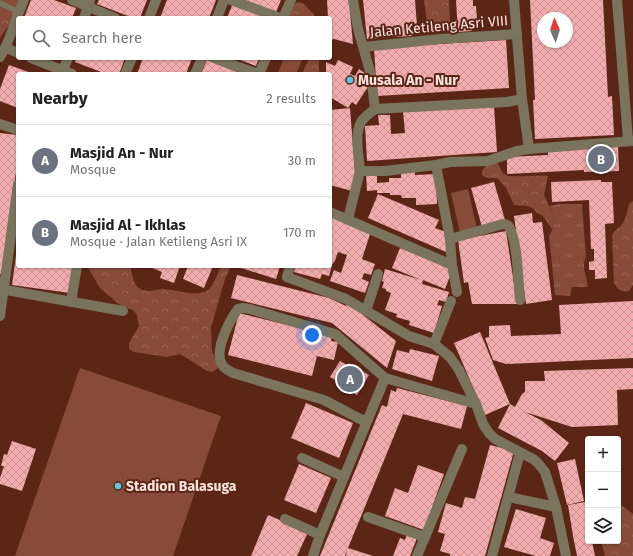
<!DOCTYPE html>
<html lang="en">
<head>
<meta charset="utf-8">
<style>
	:root { --surface:#fff; --page:#f6f6f6; --text:#222; --muted:#767676; --line:#e0e0e0; --accent:#3b6d7a }
	body { margin:0; font-family:"Fira Sans",sans-serif; background:var(--page); color:var(--text) }
	.controls { position:absolute; right:12px; bottom:12px; display:grid; overflow:hidden; border-radius:4px; box-shadow:0 1px 3px #0004 }
	.controls button { width:36px; height:36px; display:grid; place-items:center; padding:0; border:0; border-bottom:1px solid var(--line); background:var(--surface); color:var(--text); font:20px sans-serif }
	.compass { position:absolute; left:537px; top:12px; width:36px; height:36px; border-radius:50%; background:var(--surface); box-shadow:0 1px 3px #0004; rotate:357deg }
	.you { position:absolute; left:312px; top:335px; width:14px; height:14px; margin:-10px; border:3px solid #fff; border-radius:50%; background:#1a73e8; box-shadow:0 0 0 6px #1a73e833 }
	.badge { display:grid; place-items:center; width:26px; height:26px; border-radius:50%; background:var(--accent); color:#fff; font-size:13px; font-weight:700 }
	.pin { position:absolute; translate:-50% -50%; border:2px solid #fff; box-shadow:0 1px 4px #0006 }
	.list { margin:0; padding:0; list-style:none }
	h2 { display:flex; justify-content:space-between; align-items:center; height:52px; margin:0; padding:0 16px; font-size:17px }
	h2 small { font-size:13px; font-weight:400; color:var(--muted) }
	.list li { display:grid; grid-template-columns:26px 1fr auto; gap:12px; align-items:center; box-sizing:border-box; height:72px; padding:0 16px; border-top:1px solid var(--line) }
	.list b { display:block; font-size:15px; white-space:nowrap }
	.list p { margin:0; font-size:13px; white-space:nowrap; color:var(--muted) }
	.list em { font-size:13px; font-style:normal; color:var(--muted) }
	.icon { flex:none; width:22px; height:22px; fill:none; stroke:currentColor; stroke-width:2; stroke-linecap:round; stroke-linejoin:round }
	.map { position:relative; flex:none; width:633px; height:556px; overflow:hidden }
	.search { position:absolute; background:var(--surface); box-shadow:0 1px 3px #0004; left:16px; top:16px; width:316px; height:44px; display:flex; align-items:center; gap:10px; box-sizing:border-box; padding:0 14px; border-radius:4px; color:var(--muted); font-size:15px }
	.panel { position:absolute; background:var(--surface); box-shadow:0 1px 3px #0004; left:16px; top:72px; width:316px; height:196px; border-radius:4px }
	.map>svg:first-child { display:block }
	.grass { fill:url(#grass-tufts) }
	.forest { fill:url(#forest-crowns) }
	.park { fill:#864b39 }
	.building { fill:url(#building-cross-hatch); fill-rule:evenodd }
	.lines { fill:none; stroke-linecap:round; stroke-linejoin:round }
	.service { stroke:#79745b; stroke-width:5.5 }
	.minor { stroke:#79745b; stroke-width:10 }
	.poi-dot { fill:#59c8e5; stroke:#5c2616; stroke-width:1.5 }
	.labels { text-anchor:middle; stroke-width:4; stroke-linejoin:round; paint-order:stroke }
	.street-label { font-size:14px; fill:#fae5de; stroke:#5c2616 }
	.poi-label { font-size:14px; font-weight:bold; fill:#fae5de; stroke:#5c2616; text-anchor:start }
</style>
</head>
<body>
<div class="map">
<svg width="633" height="556" viewBox="0 0 633 556">
	<defs>
		<pattern id="grass-tufts" width="24" height="20" patternUnits="userSpaceOnUse"><rect width="24" height="20" fill="#864b39"/><path d="M3 7l-1-3M5 7V3M7 7l1-3M15 17l-1-3M17 17v-4M19 17l1-3" fill="none" stroke="#986555"/></pattern>
		<pattern id="forest-crowns" width="20" height="18" patternUnits="userSpaceOnUse"><rect width="20" height="18" fill="#864b39"/><path d="M2 6a3 3 0 1 1 6 0M12 15a3 3 0 1 1 6 0" fill="none" stroke="#986555"/></pattern>
		<pattern id="building-cross-hatch" width="8" height="8" patternUnits="userSpaceOnUse"><rect width="8" height="8" fill="#f2acad"/><path d="M0 0l8 8M0 8l8-8" fill="none" stroke="#c89292"/></pattern>
	</defs>
	<rect width="100%" height="100%" fill="#5c2616"/>
	<!-- grass -->
	<path class="grass" d="M560,204H582L586,257C581,267 587,276 588,287H572L570,296L555,295L549,236L554,227L552,212L549,206Z"/>
	<!-- forest -->
	<g class="forest">
		<path d="M0,0H24L14,22L6,29L0,38Z"/>
		<path d="M424,0H449L450,22L447,28C440,31 432,29 427,23Z"/>
		<path d="M298,2L304,4L317,18H287L293,5Z"/>
		<path d="M309,58H319V74H302Z"/>
		<path d="M497,162C500,166 501,173 506,175C510,178 539,175 548,176L544,195L553,215L554,227L552,229L543,216L537,213L533,208L527,206L514,205L506,188L497,178H487L482,175C481,166 490,164 497,162Z"/>
		<path d="M633,201V285L629,291C621,292 618,290 614,283L612,235C614,231 617,229 621,226C626,220 627,211 629,204Z"/>
		<path d="M87,266H130C132,273 133,284 139,288C147,294 155,289 163,289C175,289 197,298 208,290C213,287 219,271 221,266H231L225,279L211,327L212,351L218,368L213,372L207,371L185,357L179,354L167,357L134,352L129,349V343L139,326L137,315L133,310L120,305L100,288Z"/>
		<path d="M621,505L633,514V556H605L601,541H618V506Z"/>
	</g>
	<!-- park -->
	<g class="park">
		<path d="M284,58H303L296,74L278,73Z"/>
		<path d="M468,189L477,229L460,233L451,193Z"/>
		<path d="M80,368L221,416L173,556H15Z"/>
	</g>
	<!-- building -->
	<g class="building">
		<path d="M31,0H54L76,8L72,18H24Z"/>
		<path d="M99,0H147L140,18H133L97,4Z"/>
		<path d="M167,0H216L209,18H160Z"/>
		<path d="M244,0H281L276,12Z"/>
		<path d="M327,0H349L353,44L334,39L330,40V18H328Z"/>
		<path d="M363,0H415L417,26L411,27L412,36L394,37V34H390V37L367,39Z"/>
		<path d="M456,0H473V6H476L477,20L472,21V31L458,32Z"/>
		<path d="M530,0H603L608,97L612,96L614,135L535,139L533,100H535ZM543,18H567V42H543Z"/>
		<path d="M233,3L271,18H227Z"/>
		<path d="M506,40L509,88L377,96L374,48Z"/>
		<path d="M76,58H125L119,74H106L96,70L75,62Z"/>
		<path d="M143,58H192L186,74H137Z"/>
		<path d="M235,58H259L256,66Z"/>
		<path d="M207,60L242,74H201Z"/>
		<path d="M338,60L353,67L350,74L355,76L359,69L369,76L370,84L356,105L352,102L348,108L330,97V74H326V62L335,66Z"/>
		<path d="M9,65L34,74H18V108L0,101V89Z"/>
		<path d="M494,106L497,152L367,161L365,126L379,125L378,115H390L391,134L405,133L403,111Z"/>
		<path d="M350,108L355,173L352,191L330,185V110Z"/>
		<path d="M0,133L18,135V158L2,274H0Z"/>
		<path d="M618,146L619,171L584,172V170L507,174V157L548,155V152Z"/>
		<path d="M401,171H415V175L436,174L437,204L416,205V198H402L401,195H390V193H377V190L367,191L366,173L377,172V183L389,182V178H401Z"/>
		<path d="M601,180V182H612L614,223L605,224L607,278L595,279V270H589V262L594,261V249H591L589,200L552,202L551,182Z"/>
		<path d="M494,182L505,220L482,227L471,188Z"/>
		<path d="M378,194L439,220L435,228L446,232V252L368,218Z"/>
		<path d="M532,213L533,223L542,222L552,300L526,304L514,216Z"/>
		<path d="M330,217L371,231L362,259L375,264L371,275L364,273L362,279L369,282L365,293L330,281L334,270L341,273L347,255L338,252L334,263L333,262L329,276L322,274L320,279L294,272L296,266H330Z"/>
		<path d="M506,231L517,304H472L468,282L464,283L458,240Z"/>
		<path d="M17,248L18,266H74L70,293L12,285Z"/>
		<path d="M400,248L449,268L452,271L445,289L423,280L422,284L449,292L446,302L439,300L437,305L442,306L434,333L409,325L410,321L396,317L397,314L385,310L391,293L386,291V289L382,288L384,282L382,281L385,269L421,280L392,268Z"/>
		<path d="M147,266H180L174,283L160,278L162,272Z"/>
		<path d="M188,266H213L204,288L183,279Z"/>
		<path d="M242,266H280L276,279L241,268Z"/>
		<path d="M237,275L329,298L346,306L348,303L396,341L387,368L332,323L231,298Z"/>
		<path d="M633,301V358L506,364L493,360L485,338L489,337V326L510,325L511,336L561,334L559,305Z"/>
		<path d="M239,313L332,336L331,341L338,342L334,360L317,356L312,376L228,355Z"/>
		<path d="M480,332L510,404L515,407L522,394L525,392V381H545L544,371L633,368V389L617,390L618,425L572,427L525,412L541,420L569,443L555,461L542,451L498,428L510,404L485,415L454,343Z"/>
		<path d="M410,349L439,356L432,381L392,369L397,350L409,353Z"/>
		<path d="M340,361L347,365L348,363L369,375L357,395L337,384L339,382L330,377Z"/>
		<path d="M397,388L467,406L461,429L403,414L348,548L373,556H346L347,550L345,556H320L382,405L387,407L391,390L396,392Z"/>
		<path d="M306,403L353,423L339,458L291,438Z"/>
		<path d="M12,441L36,449L22,491L0,484V478L4,466H1L4,454L7,455Z"/>
		<path d="M490,445L514,451L485,556H450V554L440,551L445,534L438,532L446,503L462,508L465,497L475,499Z"/>
		<path d="M575,459L584,501L567,505L557,463Z"/>
		<path d="M299,464L331,478L316,513L284,500Z"/>
		<path d="M418,465L444,474L424,530L385,516L395,488L408,493Z"/>
		<path d="M585,502L588,520V541H592L595,556H577L573,536L568,505Z"/>
		<path d="M516,509L546,518L540,538L554,543L550,556H536L504,547Z"/>
		<path d="M268,515L308,532L297,556H251Z"/>
		<path d="M407,534L417,538L410,556H393L400,538L405,540Z"/>
	</g>
	<g class="lines">
		<!-- service -->
		<path class="service" d="M0,3L18,12"/>
		<!-- minor -->
		<g class="minor">
			<path d="M72,0L115,18"/>
			<path d="M231,0L280,18"/>
			<path d="M353,0L358,29L371,75L375,109"/>
			<path d="M514,0L522,99L529,149"/>
			<path d="M617,0L628,140"/>
			<path d="M84,18L90,1"/>
			<path d="M149,18L156,0"/>
			<path d="M217,18L224,0"/>
			<path d="M283,18L291,0"/>
			<path d="M364,47L440,39L517,34"/>
			<path d="M6,48L18,53"/>
			<path d="M0,57C11,40 15,19 24,0"/>
			<path d="M31,58L72,74"/>
			<path d="M214,58L258,74"/>
			<path d="M63,70L68,58"/>
			<path d="M125,74L132,58"/>
			<path d="M195,74L202,58"/>
			<path d="M259,74L266,58"/>
			<path d="M0,124L18,130"/>
			<path d="M436,165L450,239L452,265L457,292"/>
			<path d="M360,171C359,156 354,135 361,122C364,117 371,112 375,109L507,102L522,99"/>
			<path d="M330,212L452,265"/>
			<path d="M348,219L360,171H385L436,165L450,162L488,161L517,151L529,149L633,141"/>
			<path d="M450,239L503,224C506,224 509,225 510,229C518,245 518,281 520,300"/>
			<path d="M290,266L287,277L346,299L409,336L434,344L450,357L459,370L476,404L483,424L489,433L495,439L533,459L538,463L545,472L556,507L566,556"/>
			<path d="M0,289L123,311"/>
			<path d="M71,302L77,266"/>
			<path d="M366,311L378,274"/>
			<path d="M0,316L18,184"/>
			<path d="M434,344L451,301"/>
			<path d="M366,422L324,400L233,373C230,371 225,369 223,366C212,353 230,320 238,309L243,308L250,309L335,334L385,378L476,404"/>
			<path d="M302,458L344,477"/>
			<path d="M508,497L556,507"/>
			<path d="M368,517L425,537"/>
			<path d="M285,519L320,535"/>
			<path d="M313,556L320,535L385,378"/>
			<path d="M417,556L462,449"/>
			<path d="M492,556L520,453"/>
		</g>
	</g>
	<!-- markers -->
	<g class="poi-dot">
		<circle cx="350" cy="80" r="4"/>
		<circle cx="118" cy="486" r="4"/>
	</g>
	<g class="labels">
		<!-- street labels -->
		<g class="street-label">
			<text transform="translate(439 26) rotate(-5)" y="5">Jalan Ketileng Asri VIII</text>
		</g>
		<!-- poi labels -->
		<g class="poi-label">
			<text x="358" y="85">Musala An - Nur</text>
			<text x="126" y="491">Stadion Balasuga</text>
		</g>
	</g>
</svg>
<div class="controls">
<button>+</button>
<button>−</button>
<button><svg class="icon" aria-label="layers" viewBox="0 0 24 24"><path d="M12 4l9 5-9 5-9-5zM3 14l9 5 9-5"/></svg></button>
</div>
<svg class="compass" viewBox="-18 -18 36 36"><path d="M0-13l5 13h-10z" fill="#e53935"/><path d="M0 13l5-13h-10z" fill="#767676"/></svg>
<div class="you"></div>
<div class="pin badge" style="left:350px;top:379px;background:#6b7280">A</div>
<div class="pin badge" style="left:601px;top:159px;background:#6b7280">B</div>
<div class="search"><svg class="icon" aria-label="search" viewBox="0 0 24 24"><circle cx="10" cy="10" r="6"/><path d="M15 15l6 6"/></svg>Search here</div>
<section class="panel">
<h2>Nearby<small>2 results</small></h2>
<ul class="list">
<li><span class="badge" style="background:#6b7280">A</span><div><b>Masjid An - Nur</b><p>Mosque</p></div><em>30 m</em></li>
<li><span class="badge" style="background:#6b7280">B</span><div><b>Masjid Al - Ikhlas</b><p>Mosque · Jalan Ketileng Asri IX</p></div><em>170 m</em></li>
</ul>
</section>
</div>
</body>
</html>
